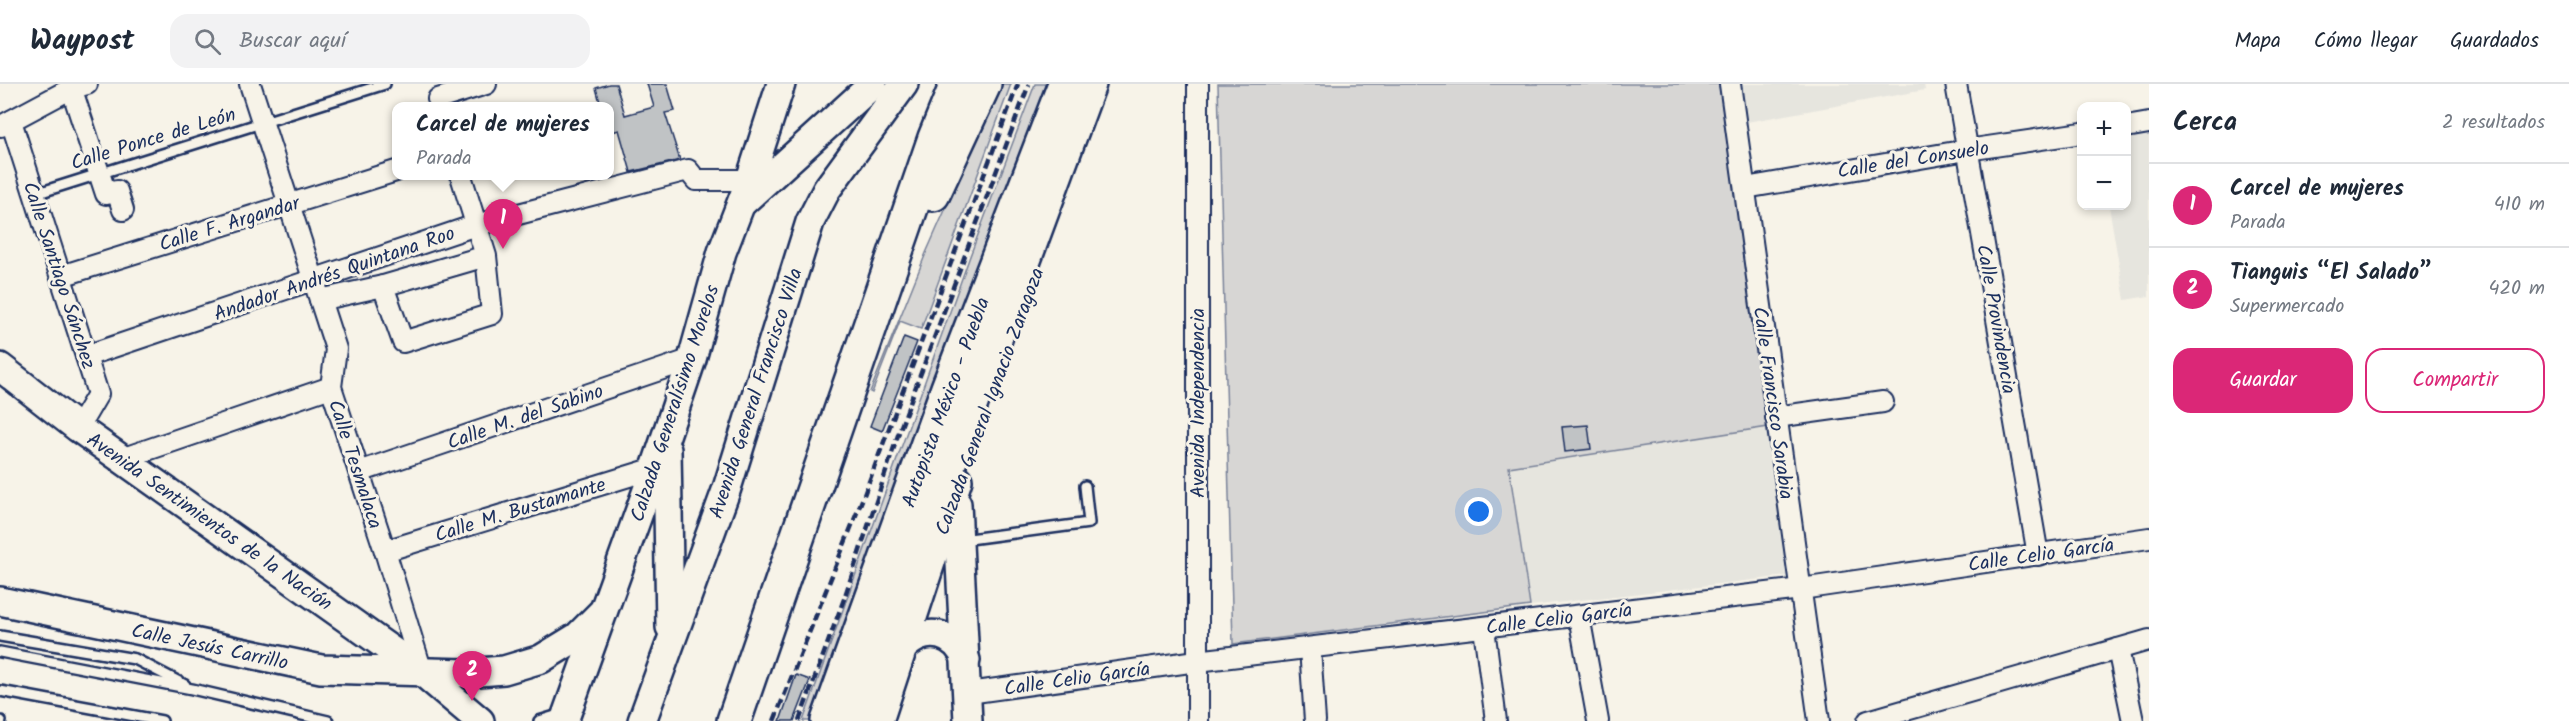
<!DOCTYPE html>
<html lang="es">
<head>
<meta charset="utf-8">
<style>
	:root { --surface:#fff; --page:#f2f2f3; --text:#1f2937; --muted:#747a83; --line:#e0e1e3; --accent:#db2777 }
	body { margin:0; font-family:Kalam,sans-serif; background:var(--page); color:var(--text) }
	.controls { position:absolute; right:18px; top:18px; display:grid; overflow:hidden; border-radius:12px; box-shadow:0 3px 9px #0003 }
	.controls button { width:54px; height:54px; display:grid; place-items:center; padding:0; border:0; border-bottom:2px solid var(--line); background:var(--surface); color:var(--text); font:30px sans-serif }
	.you { position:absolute; left:1479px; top:428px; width:21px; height:21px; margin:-15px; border:4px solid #fff; border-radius:50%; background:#1a73e8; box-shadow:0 0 0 9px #1a73e833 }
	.badge { display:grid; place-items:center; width:39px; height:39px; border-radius:50%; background:var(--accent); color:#fff; font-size:20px; font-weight:700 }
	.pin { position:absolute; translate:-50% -50px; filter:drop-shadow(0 2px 3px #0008) }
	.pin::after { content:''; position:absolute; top:32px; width:21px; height:18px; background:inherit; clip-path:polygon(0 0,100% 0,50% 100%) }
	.popup { position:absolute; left:392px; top:18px; width:222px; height:78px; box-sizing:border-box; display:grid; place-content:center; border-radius:12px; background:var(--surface); filter:drop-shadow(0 2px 4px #0005); font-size:20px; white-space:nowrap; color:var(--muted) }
	.popup b { font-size:22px; color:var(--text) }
	.popup::after { content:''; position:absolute; left:50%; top:100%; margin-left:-12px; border:12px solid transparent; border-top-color:var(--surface) }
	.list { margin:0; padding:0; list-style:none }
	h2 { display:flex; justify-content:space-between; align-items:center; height:78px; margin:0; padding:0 24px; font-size:26px }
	h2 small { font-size:20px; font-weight:400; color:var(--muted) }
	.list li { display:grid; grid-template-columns:39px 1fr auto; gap:18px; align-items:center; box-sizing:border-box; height:84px; padding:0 24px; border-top:2px solid var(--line) }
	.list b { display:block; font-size:22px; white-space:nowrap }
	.list p { margin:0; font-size:20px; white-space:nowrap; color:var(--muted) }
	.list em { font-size:20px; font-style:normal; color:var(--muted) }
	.actions { display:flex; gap:12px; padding:18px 24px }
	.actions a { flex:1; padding:14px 0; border:2px solid var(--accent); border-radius:18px; text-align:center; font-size:21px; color:var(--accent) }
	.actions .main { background:var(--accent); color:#fff }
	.icon { flex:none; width:33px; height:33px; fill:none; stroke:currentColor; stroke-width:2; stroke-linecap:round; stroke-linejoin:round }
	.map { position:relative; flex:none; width:2149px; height:637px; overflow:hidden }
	header { display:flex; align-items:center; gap:36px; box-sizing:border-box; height:84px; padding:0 30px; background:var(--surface); border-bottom:2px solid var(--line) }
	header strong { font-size:28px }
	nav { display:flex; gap:33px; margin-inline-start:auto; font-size:21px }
	.search { width:420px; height:54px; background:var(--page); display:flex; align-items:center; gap:15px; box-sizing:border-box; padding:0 21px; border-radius:18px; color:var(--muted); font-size:22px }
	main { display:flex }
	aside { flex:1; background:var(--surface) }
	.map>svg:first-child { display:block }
	.built { fill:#e6e5de }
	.green { fill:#d7d6d4; stroke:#798299; stroke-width:1.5 }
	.building { fill:#c0c3c5; stroke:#1b2f5e; stroke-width:1.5 }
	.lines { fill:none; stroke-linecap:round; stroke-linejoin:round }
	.lane-casing { stroke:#1b2f5e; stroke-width:14 }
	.street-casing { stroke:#1b2f5e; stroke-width:24 }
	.secondary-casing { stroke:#1b2f5e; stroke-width:32 }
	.highway-casing { stroke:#1b2f5e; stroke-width:38 }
	.lane { stroke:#f7f3e8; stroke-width:9 }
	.street { stroke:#f7f3e8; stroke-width:20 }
	.secondary { stroke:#f7f3e8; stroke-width:27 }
	.highway { stroke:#f7f3e8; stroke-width:33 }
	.rail { stroke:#1b2f5e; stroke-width:4.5; stroke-dasharray:9 4.5; stroke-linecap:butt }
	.labels { text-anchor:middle; stroke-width:6; stroke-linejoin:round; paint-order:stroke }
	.street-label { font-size:20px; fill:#1b2f5e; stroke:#f7f3e8 }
</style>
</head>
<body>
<header>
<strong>Waypost</strong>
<div class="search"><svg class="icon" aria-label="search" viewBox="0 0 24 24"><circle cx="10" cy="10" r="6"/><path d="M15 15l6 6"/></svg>Buscar aquí</div>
<nav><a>Mapa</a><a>Cómo llegar</a><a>Guardados</a></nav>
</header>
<main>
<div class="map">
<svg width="2149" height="637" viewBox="0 0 2149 637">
	<rect width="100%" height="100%" fill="#f7f3e8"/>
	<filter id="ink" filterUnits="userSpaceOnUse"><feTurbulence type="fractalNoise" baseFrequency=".0167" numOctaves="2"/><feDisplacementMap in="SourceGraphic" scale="12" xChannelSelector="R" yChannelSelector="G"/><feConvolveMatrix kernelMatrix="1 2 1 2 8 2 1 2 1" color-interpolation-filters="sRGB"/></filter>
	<g filter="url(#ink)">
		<!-- built -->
		<g class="built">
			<path d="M1735,0H1924L1925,6L1741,39Z"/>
			<path d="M2149,43V212L2125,216L2109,122H2126L2127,47Z"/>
			<path d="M1768,343L1787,492L1530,522L1509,383Z"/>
		</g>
		<!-- green -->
		<g class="green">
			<path d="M1001,0H1011L921,245L900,237L872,309L870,308L926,169Z"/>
			<path d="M1035,0H1050L813,637H803L970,172Z"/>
			<path d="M1218,0H1719L1768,343L1509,383L1530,522L1233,560Z"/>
		</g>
		<!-- building -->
		<g class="building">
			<path d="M609,0H616L625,31L654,23L647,0H667L675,27L665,29L680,76L631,88L619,46L609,49V22H601L596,4Z"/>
			<path d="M904,253L917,258L882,347L870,342Z"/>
			<path d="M1588,341L1591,365L1565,368L1562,343Z"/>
			<path d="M796,591L810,596L794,637H780Z"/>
		</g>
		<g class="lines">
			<defs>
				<g id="lane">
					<path d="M35,110L385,0"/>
					<path d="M962,456L1089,439L1085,402"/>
					<path d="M0,552L135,575L185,601"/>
					<path d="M0,568L192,605L328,637"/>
					<path d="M0,607L162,637"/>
					<path d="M0,637H1"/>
					<path d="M539,637L562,630"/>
				</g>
				<g id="street">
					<path d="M70,0L106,110L117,107L123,126"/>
					<path d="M250,0L336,265L331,303L385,467L422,588"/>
					<path d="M1730,0L1819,637"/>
					<path d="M1956,0L2038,471"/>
					<path d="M438,15L486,0"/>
					<path d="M11,37L98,310L78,344"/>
					<path d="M1,42L72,4L87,0"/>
					<path d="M2126,43L2149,39"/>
					<path d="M461,92L486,172L492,230L403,258L383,202L486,172"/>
					<path d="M1745,104L1967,66L2082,49"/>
					<path d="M61,192L396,87"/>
					<path d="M320,216L383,202"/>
					<path d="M86,272L476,141L688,86L696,96H750"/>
					<path d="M1776,333L1883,318"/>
					<path d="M121,375L331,303"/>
					<path d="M359,388L692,275"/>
					<path d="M385,467L655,384"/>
					<path d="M1579,532L1598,637"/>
					<path d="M1484,544L1496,637"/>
					<path d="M1310,564L1315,637"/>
					<path d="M2118,565L2133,637"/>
					<path d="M968,609L1197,577L1801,505L2149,454"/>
					<path d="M1198,637V0"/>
					<path d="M1868,637L2149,556"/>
				</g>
				<g id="secondary">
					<path d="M743,118L873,0"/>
					<path d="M0,283L78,344L422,588L480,637"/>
					<path d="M667,366L670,543"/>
					<path d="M957,420L968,637"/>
					<path d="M0,517L321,585L466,589L504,586L541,575L577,553L601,529"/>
					<path d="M906,561C928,542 955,549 966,576"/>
					<path d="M564,637L655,384L692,275L722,168L750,96L781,0"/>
					<path d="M642,637L727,404L810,138L827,105L904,0"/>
					<path d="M879,637L958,396"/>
				</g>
				<g id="highway">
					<path d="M933,110L984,0"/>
					<path d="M734,637L935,54L957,0"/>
					<path d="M828,637L948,304L1065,0"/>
					<path d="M849,637L866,603L1089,0"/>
				</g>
			</defs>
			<!-- lane casing -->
			<use href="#lane" class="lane-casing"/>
			<!-- street casing -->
			<use href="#street" class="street-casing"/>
			<!-- secondary casing -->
			<use href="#secondary" class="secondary-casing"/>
			<!-- highway casing -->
			<use href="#highway" class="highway-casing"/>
			<!-- lane -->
			<use href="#lane" class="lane"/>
			<!-- street -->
			<use href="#street" class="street"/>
			<!-- secondary -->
			<use href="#secondary" class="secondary"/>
			<!-- highway -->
			<use href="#highway" class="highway"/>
			<!-- rail -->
			<g class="rail">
				<path d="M774,637L864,411L1018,0"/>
				<path d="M799,637L844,515L900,345L1029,0"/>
			</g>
		</g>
	</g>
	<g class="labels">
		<!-- street labels -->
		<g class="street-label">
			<text transform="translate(153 54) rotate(-17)" y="7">Calle Ponce de León</text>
			<text transform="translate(1913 75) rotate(-9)" y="7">Calle del Consuelo</text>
			<text transform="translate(229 139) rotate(-17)" y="7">Calle F. Argandar</text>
			<text transform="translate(334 189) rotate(-19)" y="7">Andador Andrés Quintana Roo</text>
			<text transform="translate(60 191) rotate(72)" y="7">Calle Santiago Sánchez</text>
			<text transform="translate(1997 235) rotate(80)" y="7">Calle Provindencia</text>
			<text transform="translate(755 309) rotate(-72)" y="7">Avenida General Francisco Villa</text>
			<text transform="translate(989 317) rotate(-70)" y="7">Calzada General Ignacio Zaragoza</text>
			<text transform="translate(945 318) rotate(-70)" y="7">Autopista México - Puebla</text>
			<text transform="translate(674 319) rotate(-72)" y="7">Calzada Generalísimo Morelos</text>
			<text transform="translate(1197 319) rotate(-90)" y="7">Avenida Independencia</text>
			<text transform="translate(1774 319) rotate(82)" y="7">Calle Francisco Sarabia</text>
			<text transform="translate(525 332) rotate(-19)" y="7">Calle M. del Sabino</text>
			<text transform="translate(356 380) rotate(72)" y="7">Calle Tesmalaca</text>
			<text transform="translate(520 425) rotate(-17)" y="7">Calle M. Bustamante</text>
			<text transform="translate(210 437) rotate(35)" y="7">Avenida Sentimientos de la Nación</text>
			<text transform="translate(2041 470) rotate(-8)" y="7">Calle Celio García</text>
			<text transform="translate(1559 534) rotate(-7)" y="7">Calle Celio García</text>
			<text transform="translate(210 562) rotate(12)" y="7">Calle Jesús Carrillo</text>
			<text transform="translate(1077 594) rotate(-8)" y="7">Calle Celio García</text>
		</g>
	</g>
</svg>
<div class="controls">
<button>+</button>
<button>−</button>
</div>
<div class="you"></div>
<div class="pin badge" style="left:503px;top:165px">1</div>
<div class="popup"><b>Carcel de mujeres</b>Parada</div>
<div class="pin badge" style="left:472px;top:617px">2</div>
</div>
<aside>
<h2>Cerca<small>2 resultados</small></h2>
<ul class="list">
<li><span class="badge">1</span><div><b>Carcel de mujeres</b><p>Parada</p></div><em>410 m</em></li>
<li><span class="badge">2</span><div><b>Tianguis “El Salado”</b><p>Supermercado</p></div><em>420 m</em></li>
</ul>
<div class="actions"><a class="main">Guardar</a><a>Compartir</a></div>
</aside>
</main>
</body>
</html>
